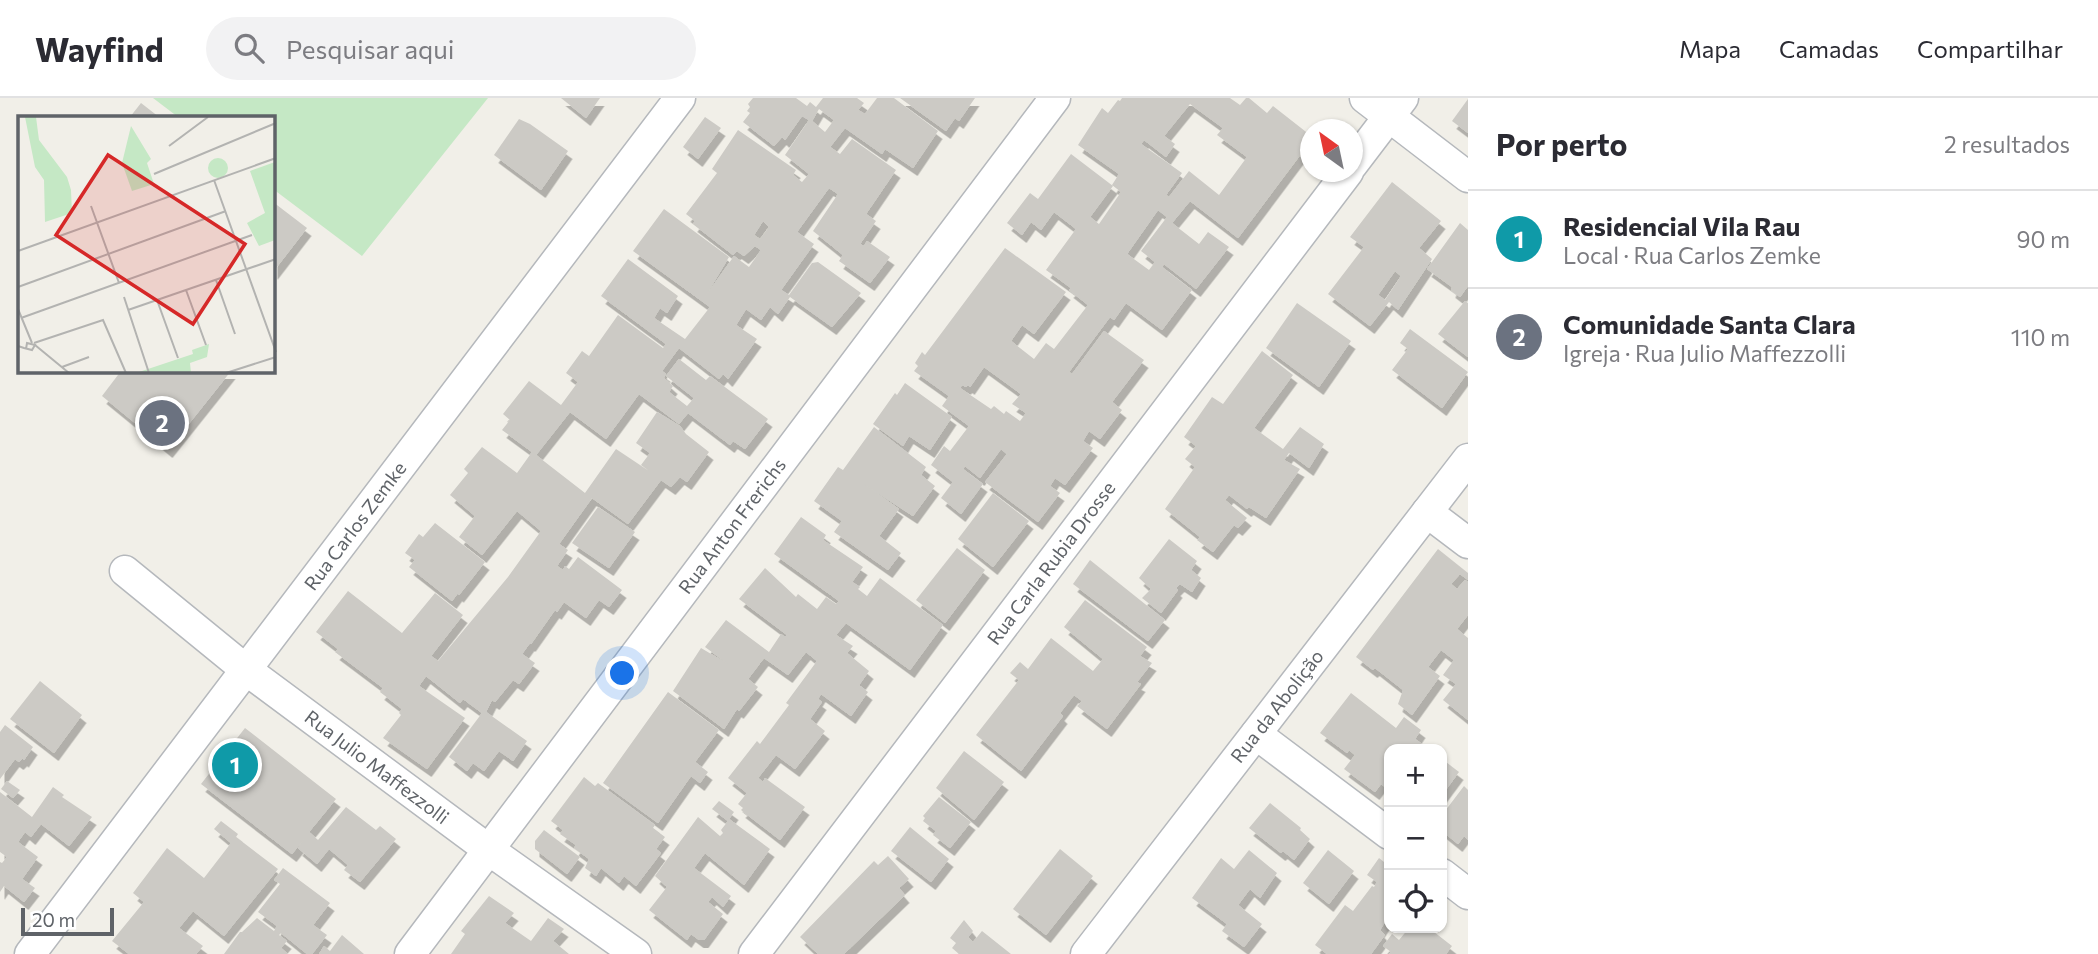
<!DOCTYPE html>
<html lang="pt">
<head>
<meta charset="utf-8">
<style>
	:root { --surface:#fff; --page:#f2f2f3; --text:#2b2b33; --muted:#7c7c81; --line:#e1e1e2; --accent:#ea4335 }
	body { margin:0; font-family:Commissioner,sans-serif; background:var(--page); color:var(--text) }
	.controls { position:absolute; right:21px; bottom:21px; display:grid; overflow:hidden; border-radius:14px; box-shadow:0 2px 5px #0004 }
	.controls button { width:63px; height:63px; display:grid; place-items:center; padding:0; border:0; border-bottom:2px solid var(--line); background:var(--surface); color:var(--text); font:35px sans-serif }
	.compass { position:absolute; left:1300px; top:21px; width:63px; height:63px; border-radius:50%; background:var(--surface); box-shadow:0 2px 5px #0004; rotate:327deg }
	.scale { position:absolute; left:21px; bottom:18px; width:93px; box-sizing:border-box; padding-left:7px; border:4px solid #5f6368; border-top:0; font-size:19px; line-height:24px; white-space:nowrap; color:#5f6368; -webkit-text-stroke:5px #fff; paint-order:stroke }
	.you { position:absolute; left:623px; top:576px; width:24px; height:24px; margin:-18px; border:5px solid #fff; border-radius:50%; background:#1a73e8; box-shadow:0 0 0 10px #1a73e833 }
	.badge { display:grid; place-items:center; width:46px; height:46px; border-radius:50%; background:var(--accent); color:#fff; font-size:23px; font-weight:700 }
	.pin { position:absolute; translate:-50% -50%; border:4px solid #fff; box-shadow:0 2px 7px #0006 }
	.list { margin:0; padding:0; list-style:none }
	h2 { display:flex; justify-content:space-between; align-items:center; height:91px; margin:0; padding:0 28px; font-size:30px }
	h2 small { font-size:23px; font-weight:400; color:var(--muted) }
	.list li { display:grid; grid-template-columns:46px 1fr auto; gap:21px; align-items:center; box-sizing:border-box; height:98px; padding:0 28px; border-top:2px solid var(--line) }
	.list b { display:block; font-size:26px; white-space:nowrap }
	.list p { margin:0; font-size:23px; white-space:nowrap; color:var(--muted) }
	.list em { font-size:23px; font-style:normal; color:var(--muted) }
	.icon { flex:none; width:38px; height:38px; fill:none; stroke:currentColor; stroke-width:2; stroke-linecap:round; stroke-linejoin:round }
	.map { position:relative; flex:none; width:1468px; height:856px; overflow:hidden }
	header { display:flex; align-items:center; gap:42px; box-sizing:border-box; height:98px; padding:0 35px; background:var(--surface); border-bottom:2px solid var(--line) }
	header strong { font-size:33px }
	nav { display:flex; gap:38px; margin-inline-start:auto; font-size:24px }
	.search { width:490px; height:63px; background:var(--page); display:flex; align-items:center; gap:18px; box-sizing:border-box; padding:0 24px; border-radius:38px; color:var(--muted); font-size:26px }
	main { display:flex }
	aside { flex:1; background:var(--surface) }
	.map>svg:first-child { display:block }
	.green { fill:#c5e8c5 }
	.building { fill:#cccac5; fill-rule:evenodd; filter:url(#shadow) }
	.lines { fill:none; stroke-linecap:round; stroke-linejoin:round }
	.street-casing { stroke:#b5b8bc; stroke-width:33 }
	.street { stroke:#fff; stroke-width:30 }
	.labels { text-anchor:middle; stroke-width:5; stroke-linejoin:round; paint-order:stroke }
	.street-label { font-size:19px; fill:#5f6368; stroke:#fff }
	.inset-road { fill:none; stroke:#b3b3b1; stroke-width:2 }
	.view { fill:#d62828; fill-opacity:0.15; stroke:#d62828; stroke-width:3.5 }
	.inset-edge { fill:none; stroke:#5f6368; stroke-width:3.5 }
</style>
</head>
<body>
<header>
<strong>Wayfind</strong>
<div class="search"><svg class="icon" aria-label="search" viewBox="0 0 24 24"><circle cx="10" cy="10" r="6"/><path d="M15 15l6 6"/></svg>Pesquisar aqui</div>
<nav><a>Mapa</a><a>Camadas</a><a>Compartilhar</a></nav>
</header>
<main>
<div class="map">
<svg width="1468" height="856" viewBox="0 0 1468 856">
	<defs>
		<filter id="shadow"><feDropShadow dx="4.5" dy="8" stdDeviation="0" flood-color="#0004"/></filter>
	</defs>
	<rect width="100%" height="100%" fill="#f1efe8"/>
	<!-- green -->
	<path class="green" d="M153,0H488L362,158L273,91V19H178Z"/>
	<!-- building -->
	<g class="building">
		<path d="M561,0H600L586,20Z"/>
		<path d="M753,0H796L807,8L810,4L816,9L823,0H857L864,5L858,12L865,16L877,0H894L938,33L913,70L885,51L882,56L845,30L830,49L840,56L852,41L896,72L866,116L876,123L860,146L864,148L867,143L890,159L870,185L839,163L843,157L813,133L838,96L829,90L797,134L814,146L781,192L789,197L812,165L818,164L861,195L832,229L790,199L778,216L770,209L761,222L746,211L736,227L757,241L728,281L723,276L719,281L679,250L662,273L666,276L662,283L664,280L673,288L669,294L687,308L694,300L666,278L679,261L706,282L710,278L768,321L745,351L733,343L730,347L688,315L679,326L639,296L606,341L570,314L536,357L585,395L616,351L649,373L641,367L650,355L636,345L657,314L680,328L686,336L709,354L687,384L680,379L671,389L661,382L628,426L592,400L559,446L568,452L557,468L563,472L565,468L569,471L578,459L622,492L609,509L599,502L586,520L564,504L557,514L555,512L531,546L530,545L522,556L535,565L519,586L513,582L495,604L492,602L486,614L527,643L513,663L499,653L484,673L473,665L467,673L449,659L482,615L463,601L460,605L426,578L419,588L465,620L427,671L383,640L401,617L399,615L402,611L380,594L383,590L335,554L338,551L316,534L348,493L402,535L435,495L463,517L431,558L438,563L508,479L541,433L517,413L482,457L459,439L475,418L450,397L468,375L464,371L482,349L517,375L532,354L502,332L510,322L503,316L529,283L561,307L578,284L566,275L582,253L589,258L618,217L663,250L666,246L601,198L628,161L678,198L667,215L660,210L654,220L685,241L710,209L633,153L664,111L729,159L705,199L734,158L749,169L761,152L755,148L744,158L737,153L733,157L693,126L695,123L686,116L717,75L712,71L738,32L796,72L793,77L802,84L809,76L785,57L809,22L802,18L785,42L782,39L774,48L743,24L750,15L747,13L750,9L748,6ZM819,11L834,22L825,34L812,23ZM763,123L769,129L760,141L754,137Z"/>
		<path d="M900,0H975L959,23L955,20L946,33Z"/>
		<path d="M1122,0H1230L1240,7L1246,0H1249L1267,15L1273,8L1310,37V44L1238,140L1190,103L1172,125L1199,146L1208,134L1229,149L1196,191L1164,166L1162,169L1192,192L1162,232L1126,205L1114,222L1110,219L1069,274L1072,276L1104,233L1144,262L1112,304L1122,312L1100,341L1089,333L1083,343L1093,350L1065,387L1055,380L1050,388L1060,395L1038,424L985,384L1007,356L1001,351L980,380L965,368L963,371L983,386L961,416L941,400L953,384L931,367L944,348L950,353L969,328L942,308L949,298L914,273L918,268L915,265L922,254L925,257L1005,150L1066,194L1034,236L1022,227L1011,243L1034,261L1046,245L1054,251L1088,207L1069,192L1071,190L1046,172L1076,131L1054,114L1041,132L1031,124L1022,137L1007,125L1030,95L1038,101L1071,56L1113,88L1090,119L1099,126L1121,94L1112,87L1119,76L1078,47L1102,10L1108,15L1118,2L1120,3ZM1190,6L1223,30L1217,37L1247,59L1219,97L1189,73L1169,99L1166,97L1182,75L1141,46L1144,42L1166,59L1175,46L1164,38ZM1158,112L1167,119L1141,153L1155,164L1149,172L1127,156ZM984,269L1021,296L1012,306L1026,315L1020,323L1006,313L1004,316L994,308L991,311L960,290L962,287L966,289L968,287L970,289Z"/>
		<path d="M1468,1V35L1452,23Z"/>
		<path d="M141,5L159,19H130Z"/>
		<path d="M705,19L721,30L698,61L683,49Z"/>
		<path d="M519,21L530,26L568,53L541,92L494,57Z"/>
		<path d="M1392,84L1441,123L1419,150L1432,161L1398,212L1389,204L1370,228L1328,196L1364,149L1350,139ZM1395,173L1401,178L1385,202L1378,197Z"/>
		<path d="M273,104L307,130L273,174Z"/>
		<path d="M1460,125L1468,132V188L1460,199L1451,192L1452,189L1427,171Z"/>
		<path d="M1465,203L1468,205V259L1438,236Z"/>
		<path d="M1297,205L1351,243L1319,289L1266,250Z"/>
		<path d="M1410,231L1468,274L1442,310L1392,272L1408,251L1400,245Z"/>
		<path d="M1262,253L1293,277L1254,330L1283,351L1300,329L1324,346L1309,370L1289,355L1284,362L1300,371L1266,420L1249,409L1247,411L1229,397L1225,402L1247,420L1238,430L1234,427L1213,454L1197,442L1200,439L1165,411L1195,369L1185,361L1196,348L1184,339L1212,299L1223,306Z"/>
		<path d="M121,273H231L168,352L102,298Z"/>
		<path d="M905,285L952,319L930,352L909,338L903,348L873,326L895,295L897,297Z"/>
		<path d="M874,329L926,369L921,377L935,388L913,418L864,386L899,411L879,438L901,455L888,472L834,434L842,423L814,403L838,369L843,372Z"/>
		<path d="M993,395L1029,423L993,469L958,441Z"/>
		<path d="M598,409L635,434L609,470L572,445Z"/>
		<path d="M801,419L826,437L823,442L863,469L852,484L860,489L858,491L867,498L880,480L943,527L910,572L846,525L836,537L853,548L847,555L869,573L859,587L868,594L851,618L821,596L818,601L822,604L810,621L825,633L795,671L776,657L758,680L763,684L765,680L805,709L780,742L741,712L743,710L738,706L747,695L728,680L757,643L760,646L789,607L786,605L817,563L806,554L788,577L764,560L748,581L758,589L739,613L737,611L724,631L673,593L701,550L728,566L705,549L726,522L769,554L781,536L785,539L787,537L739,501L765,470L796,499L798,496L817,511L826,499L836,506L839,503L774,456Z"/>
		<path d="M435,425L485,464L459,497L458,495L452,503L409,469L415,462L405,455L419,436L423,439Z"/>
		<path d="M1169,441L1197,463L1191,472L1201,480L1192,494L1180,486L1176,490L1178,492L1161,515L1142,500L1151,491L1139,480Z"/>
		<path d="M957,450L985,472L945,525L916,502Z"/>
		<path d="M1438,451L1468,475V482L1460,476L1451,486L1457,491L1465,482L1468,484V517L1457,531L1468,540V622L1443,602L1456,586L1443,577L1454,562L1441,552L1428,569L1440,578L1412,617L1398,606L1403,592L1375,570L1373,572L1356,559Z"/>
		<path d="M1090,462L1165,522L1148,543L1073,486Z"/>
		<path d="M1085,502L1147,549L1140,558L1152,565L1137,584L1141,586L1107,631L1077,608L1082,603L1074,597L1060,615L1063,618L1021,673L976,637L1019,582L1010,575L1020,564L1028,571L1051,540L1093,573L1103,561L1064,529Z"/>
		<path d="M40,583L82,617L54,655L10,621Z"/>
		<path d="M668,594L719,632L695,664L708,674L700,685L691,678L658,725L603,685Z"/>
		<path d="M1351,595L1396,630L1404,619L1421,632L1415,641L1429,651H1389V692L1381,686L1375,694L1344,671L1355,657L1349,652L1347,655L1320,635Z"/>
		<path d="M5,627L33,649L24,662L23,660L19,664L15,661L0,681V634Z"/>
		<path d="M245,630L336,701L309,734L318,742L346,709L376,732L380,728L396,741L360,784L344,772L348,767L329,751L317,766L298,750L304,741L292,756L201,686Z"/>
		<path d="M964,653L1004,684L974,722L936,690Z"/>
		<path d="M1442,661L1459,674L1442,697Z"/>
		<path d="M584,679L595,688L598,685L655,727L653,730L665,739L656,751L661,755L636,788L624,778L619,785L601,770L596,778L585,770L589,761L574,750L576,747L560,736L563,732L551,723Z"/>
		<path d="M7,683L20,692L13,700L1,691Z"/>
		<path d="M1464,688L1468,692V742L1464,738L1458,746L1442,733V717Z"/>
		<path d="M53,689L64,697L62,699L92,719L69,748L41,726L31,739L25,734L18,744L38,759L22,781L35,790L24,804L4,788L0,794V764L2,765L7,759L0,754V694L32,719Z"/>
		<path d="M939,699L971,724L950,750L933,737L936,733L923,723L925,720L923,718Z"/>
		<path d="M719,703L734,714L729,721L770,751L744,787L705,755L694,770L731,798L723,809L712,799L708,804L723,816L704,842H699L691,836L687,842L649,812L667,789L655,778L698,719L720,738L723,735L721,732L728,723L712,711Z"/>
		<path d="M1270,705L1301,730L1300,732L1310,741L1294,762L1283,753L1281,755L1249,730Z"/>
		<path d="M221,723L238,736L236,739L278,771L224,838L193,813L179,830L203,848L196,856H129L112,843L144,804L133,795L167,750L204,780L231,745L214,731Z"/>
		<path d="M910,729L949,761L931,784L891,753Z"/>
		<path d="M544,732L580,759L567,776L535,751V743Z"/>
		<path d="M1060,751L1093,778L1046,837L1013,811Z"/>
		<path d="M1249,752L1277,775L1260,800L1250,791L1238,807L1262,826L1244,849L1222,833L1227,826L1192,800L1221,760L1234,771Z"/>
		<path d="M1328,752L1354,773L1329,806L1303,785Z"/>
		<path d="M888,758L909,781L899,790L905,797L844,856H818L800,839L874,763L878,767Z"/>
		<path d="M1379,760L1389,768V818L1380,832L1385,837L1371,856H1327L1315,847L1345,807L1353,813L1372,788L1374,789L1377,784L1367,777Z"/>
		<path d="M283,770L330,805L313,827L327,837L312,856H307L281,835L279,837L287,843L281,850L288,856H224L240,834H242L257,820L274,833L277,828L258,814L280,786L274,782Z"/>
		<path d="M489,798L514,815L505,825L531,843L548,820L564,831L553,843L569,856H451L465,836L461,833Z"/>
		<path d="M964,822L973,833L968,839L973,844L982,833L1011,856H959L952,850L956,845L950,840Z"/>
		<path d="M1409,830H1429L1452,848L1446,856H1389L1391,854L1383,848L1392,836L1399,842Z"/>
		<path d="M342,837L364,856H319L324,848L330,853Z"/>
	</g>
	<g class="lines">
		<defs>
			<g id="street">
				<path d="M1365,0L1468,79"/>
				<path d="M1352,67L1403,0"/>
				<path d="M1427,414L1468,445"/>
				<path d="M125,473L245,571L489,752L636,856"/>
				<path d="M1256,636L1389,736"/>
				<path d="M1442,776L1468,796"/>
				<path d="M30,856L680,0"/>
				<path d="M410,856L1055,0"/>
				<path d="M754,856L1348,74"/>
				<path d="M1086,856L1468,361"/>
			</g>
		</defs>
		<!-- street casing -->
		<use href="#street" class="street-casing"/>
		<!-- street -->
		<use href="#street" class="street"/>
	</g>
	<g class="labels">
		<!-- street labels -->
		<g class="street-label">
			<text transform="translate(355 428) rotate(-53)" y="7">Rua Carlos Zemke</text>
			<text transform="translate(732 428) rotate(-53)" y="7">Rua Anton Frerichs</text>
			<text transform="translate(1051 465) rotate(-53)" y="7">Rua Carla Rubia Drosse</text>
			<text transform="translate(1277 608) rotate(-52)" y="7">Rua da Abolição</text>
			<text transform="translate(377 669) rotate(37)" y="7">Rua Julio Maffezzolli</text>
		</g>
	</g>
	<!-- overview -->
	<g transform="translate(18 18)">
		<rect width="257" height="257" fill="#f1efe8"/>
		<path d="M7,1H18L21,24L49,61L53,74L54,97L27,106L26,64L17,51ZM113,10L133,43L129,47L136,68L114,75L104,47ZM190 52a10 10 0 1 1 20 0a10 10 0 1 1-20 0ZM257,46V124L241,130L229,107L247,97L232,55ZM191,228L189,241L172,247L173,257H118L175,238L174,234Z" fill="#c5e8c5"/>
		<path class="inset-road" d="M151,30L190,1M136,58L258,7M196,64L258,236M73,90L101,167M0,135L258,42M198,164L217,218M0,171L208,95M168,174L188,229M106,181L131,257M139,184L160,242M0,193L14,227M110,194L258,143M3,202L234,119M16,227L85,204L108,257M17,229L51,257M0,230L6,232L14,234L17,229L9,227L8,233M44,251L71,241M208,257L258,241"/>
		<path class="view" d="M90,39L227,128L175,208L38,119Z"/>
		<rect width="257" height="257" class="inset-edge"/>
	</g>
</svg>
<div class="controls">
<button>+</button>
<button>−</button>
<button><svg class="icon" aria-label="locate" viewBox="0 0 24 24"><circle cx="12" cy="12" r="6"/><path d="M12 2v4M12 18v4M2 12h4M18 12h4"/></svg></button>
</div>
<svg class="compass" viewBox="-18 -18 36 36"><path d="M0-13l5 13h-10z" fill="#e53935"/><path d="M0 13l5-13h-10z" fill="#7c7c81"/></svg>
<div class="scale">20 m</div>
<div class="you"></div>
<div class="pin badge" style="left:235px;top:667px;background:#0f9aa8">1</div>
<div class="pin badge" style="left:162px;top:325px;background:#6b7280">2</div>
</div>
<aside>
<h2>Por perto<small>2 resultados</small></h2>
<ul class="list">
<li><span class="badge" style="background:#0f9aa8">1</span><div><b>Residencial Vila Rau</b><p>Local · Rua Carlos Zemke</p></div><em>90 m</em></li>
<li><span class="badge" style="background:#6b7280">2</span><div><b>Comunidade Santa Clara</b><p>Igreja · Rua Julio Maffezzolli</p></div><em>110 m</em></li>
</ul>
</aside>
</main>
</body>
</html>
